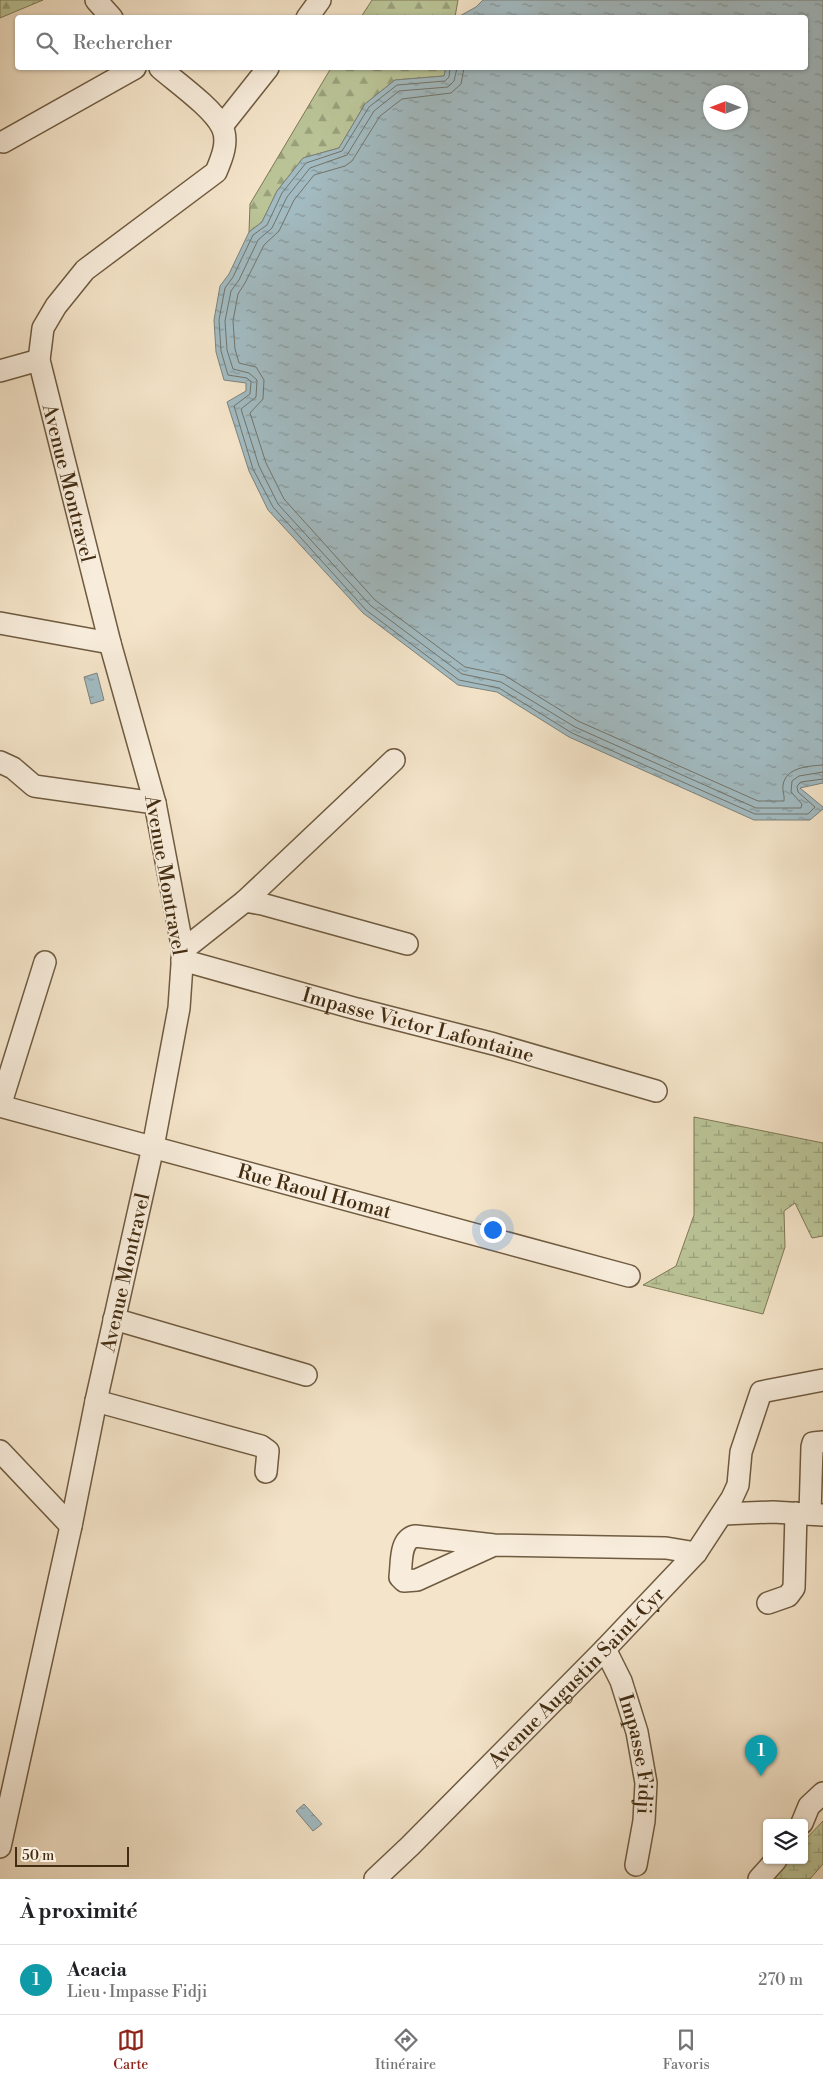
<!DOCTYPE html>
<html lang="fr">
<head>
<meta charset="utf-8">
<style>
	:root { --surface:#fff; --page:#f2f2f2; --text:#202124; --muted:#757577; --line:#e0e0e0; --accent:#8f2418 }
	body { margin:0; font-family:"Libre Bodoni",serif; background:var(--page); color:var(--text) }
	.controls { position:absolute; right:15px; bottom:15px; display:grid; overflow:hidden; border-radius:5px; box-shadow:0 1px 4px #0004 }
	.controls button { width:45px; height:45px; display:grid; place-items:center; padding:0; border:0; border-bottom:1px solid var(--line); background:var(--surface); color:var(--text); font:25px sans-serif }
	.compass { position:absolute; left:703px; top:85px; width:45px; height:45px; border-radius:50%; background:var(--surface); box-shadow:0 1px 4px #0004; rotate:270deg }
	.scale { position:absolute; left:15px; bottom:12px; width:114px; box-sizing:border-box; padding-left:5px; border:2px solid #432d12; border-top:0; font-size:14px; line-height:18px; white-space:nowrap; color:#432d12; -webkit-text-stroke:4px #f8eddc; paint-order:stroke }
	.you { position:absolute; left:492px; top:1229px; width:18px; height:18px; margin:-12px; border:4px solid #fff; border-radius:50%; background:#1a73e8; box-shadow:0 0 0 8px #1a73e833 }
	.badge { display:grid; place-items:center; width:32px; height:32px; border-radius:50%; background:var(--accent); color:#fff; font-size:16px; font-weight:700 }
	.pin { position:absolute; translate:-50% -41px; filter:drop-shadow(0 1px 2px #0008) }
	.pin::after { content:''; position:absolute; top:26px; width:18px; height:15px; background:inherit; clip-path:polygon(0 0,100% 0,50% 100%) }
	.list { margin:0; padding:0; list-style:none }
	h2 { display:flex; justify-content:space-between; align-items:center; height:65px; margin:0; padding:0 20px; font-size:21px }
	h2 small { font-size:16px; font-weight:400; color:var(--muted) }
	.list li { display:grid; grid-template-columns:32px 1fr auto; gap:15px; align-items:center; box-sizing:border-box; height:70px; padding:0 20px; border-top:1px solid var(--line) }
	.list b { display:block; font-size:19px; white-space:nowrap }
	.list p { margin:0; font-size:16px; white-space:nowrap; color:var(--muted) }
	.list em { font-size:16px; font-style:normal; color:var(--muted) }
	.icon { flex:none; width:28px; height:28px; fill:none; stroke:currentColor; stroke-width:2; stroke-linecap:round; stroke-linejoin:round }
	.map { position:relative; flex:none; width:823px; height:1879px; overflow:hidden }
	.search { position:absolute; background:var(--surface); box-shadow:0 1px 4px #0004; left:15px; right:15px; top:15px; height:55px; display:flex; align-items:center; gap:12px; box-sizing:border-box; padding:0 18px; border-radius:5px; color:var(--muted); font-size:19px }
	.sheet { height:135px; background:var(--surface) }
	nav { display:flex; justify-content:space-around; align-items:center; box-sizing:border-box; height:70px; border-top:1px solid var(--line); background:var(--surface); font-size:14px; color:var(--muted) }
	nav a { display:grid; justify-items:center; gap:2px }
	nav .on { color:var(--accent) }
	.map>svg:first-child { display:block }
	.forest { fill:url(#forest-firs); stroke:#7e7854 }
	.wetland { fill:url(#wetland-marsh); stroke:#7e7854 }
	.water { fill:url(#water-ripples); stroke:#7c827c; fill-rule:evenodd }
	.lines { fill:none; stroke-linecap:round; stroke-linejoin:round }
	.shore { stroke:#72746a; stroke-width:1 }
	.minor-casing { stroke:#6f5b40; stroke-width:24 }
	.minor { stroke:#f8eddc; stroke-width:21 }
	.labels { text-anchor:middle; stroke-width:4; stroke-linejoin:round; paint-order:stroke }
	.street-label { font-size:20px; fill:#432d12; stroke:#f8eddc }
</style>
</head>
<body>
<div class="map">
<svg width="823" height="1879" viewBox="0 0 823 1879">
	<defs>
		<pattern id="forest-firs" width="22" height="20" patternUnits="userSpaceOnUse" patternTransform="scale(1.25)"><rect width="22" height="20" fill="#bac497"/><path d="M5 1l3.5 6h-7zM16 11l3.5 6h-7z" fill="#99a07a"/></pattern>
		<pattern id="wetland-marsh" width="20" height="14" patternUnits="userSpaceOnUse" patternTransform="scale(1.25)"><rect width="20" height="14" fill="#bac497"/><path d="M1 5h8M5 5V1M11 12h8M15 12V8" fill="none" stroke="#99a07a"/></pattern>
		<pattern id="water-ripples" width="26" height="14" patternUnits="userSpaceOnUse" patternTransform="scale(1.25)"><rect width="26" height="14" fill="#a2bbc2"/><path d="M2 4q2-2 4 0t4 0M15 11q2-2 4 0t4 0" fill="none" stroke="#86989c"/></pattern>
	</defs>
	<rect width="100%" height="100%" fill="#f4e4c9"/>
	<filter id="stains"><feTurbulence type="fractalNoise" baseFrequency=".004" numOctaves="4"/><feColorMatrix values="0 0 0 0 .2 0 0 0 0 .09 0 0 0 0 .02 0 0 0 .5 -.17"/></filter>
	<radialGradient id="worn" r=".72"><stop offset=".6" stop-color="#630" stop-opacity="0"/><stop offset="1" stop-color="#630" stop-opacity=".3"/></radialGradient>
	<!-- forest -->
	<g class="forest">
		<path d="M0,0H43L0,18Z"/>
		<path d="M372,0H458L455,17H361Z"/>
		<path d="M331,68H446L444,76L395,80L365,104L339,148L303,158L277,191L262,222L249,232L250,204Z"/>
	</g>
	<!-- wetland -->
	<g class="wetland">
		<path d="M694,1117L823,1143V1236L812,1238L795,1203L784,1211L785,1247L763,1314L643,1285L676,1266L694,1215Z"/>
		<path d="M823,1821V1864L810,1879H770L787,1860H804V1841Z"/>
	</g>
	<!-- water -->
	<g class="water">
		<path d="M483,0H823V783L800,788L823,807V809L810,820H754L569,737L497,692L458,685L363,613L268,510L249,471L227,402L246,391V383L224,380L216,352L214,320L220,286L229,274L249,232L262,222L277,191L303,158L339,148L365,104L395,80L444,76L446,68H806V18L458,17L476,7ZM740,92V122H710V92Z"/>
		<path d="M97,673L104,700L91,704L84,677Z"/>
		<path d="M304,1804L322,1824L313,1831L296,1811Z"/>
	</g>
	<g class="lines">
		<!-- shore -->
		<g class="shore">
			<path d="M450,68L449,77L445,81L397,85L369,107L342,151L306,163L282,193L267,225L253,235L233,277L225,288L219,320L221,351L228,375L247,378L251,382L250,394L234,406L253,469L273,507L366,610L459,680L499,688L572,733L755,814H808L815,807L798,792L797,786L801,782L823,779"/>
			<path d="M457,68L454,81L448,87L399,91L374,111L347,155L310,168L287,197L272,228L258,240L239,280L231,291L225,321L227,350L233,369L249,373L257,380L256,397L241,409L259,466L278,504L370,605L462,674L501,682L575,727L756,808H801L802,804L791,792L792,781L799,776L823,772"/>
			<path d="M464,68L461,84L451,93L402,99L380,116L352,161L345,166L314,175L294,200L279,231L264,245L245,283L238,294L233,321L235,349L239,363L256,367L264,380L263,399L250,413L266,463L284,499L375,600L465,667L504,675L578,721L758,801H784C785,796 782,791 783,785C786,767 809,766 823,765"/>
		</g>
		<defs>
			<g id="minor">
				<path d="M96,0L112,18"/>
				<path d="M307,18L320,0"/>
				<path d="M222,126L268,68"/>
				<path d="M3,142L135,68"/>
				<path d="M0,371L39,360"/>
				<path d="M0,623L110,643"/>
				<path d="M0,762L13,768L34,786L155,803"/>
				<path d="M245,901L394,760"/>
				<path d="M183,950L245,901L262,904L407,944"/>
				<path id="s1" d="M182,960L357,1009L494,1044L656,1091"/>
				<path id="s2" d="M0,1106L629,1276"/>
				<path d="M0,1106L45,962"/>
				<path d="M114,1319L306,1375"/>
				<path d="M96,1401L261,1446L268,1451L266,1472"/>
				<path d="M0,1451L71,1526"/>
				<path d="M723,1514L773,1512L823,1515"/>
				<path d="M810,1514L812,1447L813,1443L823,1442"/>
				<path d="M494,1545L417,1580L404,1581L400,1577C402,1563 399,1540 415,1536L494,1545L666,1548L696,1553"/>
				<path d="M768,1603L788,1596L794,1588L796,1513"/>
				<path id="s3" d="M605,1649L621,1681L637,1732L646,1783L644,1821L636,1865"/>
				<path d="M802,1823L809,1806L823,1793"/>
				<path id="s4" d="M0,1847L71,1526L96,1401L153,1147L179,1008L183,950L155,803L110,643L39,360L43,328L56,306L85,270L216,172C222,158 229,141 222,127C213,108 176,82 160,68"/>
				<path id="s5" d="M375,1879L410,1846L605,1649L696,1553L732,1498L738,1485L741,1452L761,1392L823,1380"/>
				<path d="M759,1879L776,1860"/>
			</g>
		</defs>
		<!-- minor casing -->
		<use href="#minor" class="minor-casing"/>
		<!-- minor -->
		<use href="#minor" class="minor"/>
	</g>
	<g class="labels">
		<!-- street labels -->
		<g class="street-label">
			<text transform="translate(69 483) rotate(76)" y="7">Avenue Montravel</text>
			<text transform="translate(166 875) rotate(80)" y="7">Avenue Montravel</text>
			<text dy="7" stroke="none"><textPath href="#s1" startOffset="245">Impasse Victor Lafontaine</textPath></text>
			<text dy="7" stroke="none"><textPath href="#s2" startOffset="326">Rue Raoul Homat</textPath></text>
			<text dy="7" stroke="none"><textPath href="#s4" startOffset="588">Avenue Montravel</textPath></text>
			<text dy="7" stroke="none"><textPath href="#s5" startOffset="285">Avenue Augustin Saint-Cyr</textPath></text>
			<text dy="7" stroke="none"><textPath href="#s3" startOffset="111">Impasse Fidji</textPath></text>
		</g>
	</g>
	<rect width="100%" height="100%" filter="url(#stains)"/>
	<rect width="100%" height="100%" fill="url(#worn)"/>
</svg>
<div class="controls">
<button><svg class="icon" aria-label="layers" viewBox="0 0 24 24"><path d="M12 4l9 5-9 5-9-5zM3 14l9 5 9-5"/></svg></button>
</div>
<svg class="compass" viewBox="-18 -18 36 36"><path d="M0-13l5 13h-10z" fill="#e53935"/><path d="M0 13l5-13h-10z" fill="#757577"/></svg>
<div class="scale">50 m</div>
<div class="you"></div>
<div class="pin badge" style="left:761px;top:1776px;background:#0f9aa8">1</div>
<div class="search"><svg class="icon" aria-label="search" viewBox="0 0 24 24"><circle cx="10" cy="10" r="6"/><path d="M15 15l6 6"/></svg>Rechercher</div>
</div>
<section class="sheet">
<h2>À proximité<small></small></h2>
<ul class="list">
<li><span class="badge" style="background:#0f9aa8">1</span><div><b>Acacia</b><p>Lieu · Impasse Fidji</p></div><em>270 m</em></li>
</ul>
</section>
<nav>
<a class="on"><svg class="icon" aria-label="map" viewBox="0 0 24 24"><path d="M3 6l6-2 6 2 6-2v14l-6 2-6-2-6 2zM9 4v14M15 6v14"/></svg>Carte</a>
<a><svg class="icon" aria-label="directions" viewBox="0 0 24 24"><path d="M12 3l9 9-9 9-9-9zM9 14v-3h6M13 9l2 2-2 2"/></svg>Itinéraire</a>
<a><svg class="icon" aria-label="saved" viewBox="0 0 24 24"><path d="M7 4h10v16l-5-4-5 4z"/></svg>Favoris</a>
</nav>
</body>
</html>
